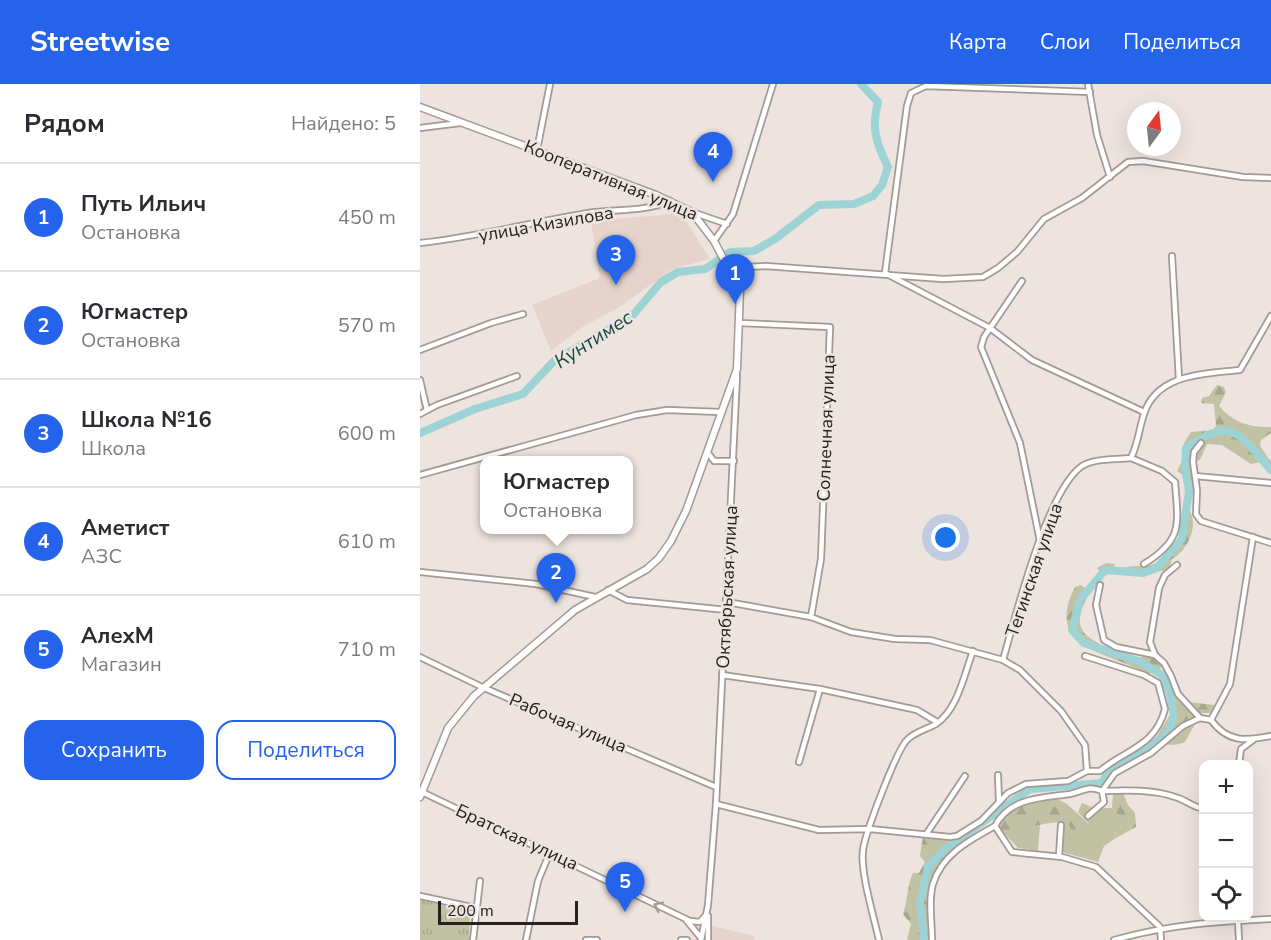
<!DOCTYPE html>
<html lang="ru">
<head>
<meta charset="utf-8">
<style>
	:root { --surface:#fff; --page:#f2f2f3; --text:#2b2b33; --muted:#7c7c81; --line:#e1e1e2; --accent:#2563eb }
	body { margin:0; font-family:"Nunito Sans",sans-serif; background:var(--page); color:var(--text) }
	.controls { position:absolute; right:18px; bottom:18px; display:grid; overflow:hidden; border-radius:12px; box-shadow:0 6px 24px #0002 }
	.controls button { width:54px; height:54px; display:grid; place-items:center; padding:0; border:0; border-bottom:2px solid var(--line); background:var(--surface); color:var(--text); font:30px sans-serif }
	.compass { position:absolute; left:707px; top:18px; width:54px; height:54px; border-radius:50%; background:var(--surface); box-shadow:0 6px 24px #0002; rotate:15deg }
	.scale { position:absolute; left:18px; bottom:15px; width:140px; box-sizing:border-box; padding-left:6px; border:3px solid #252220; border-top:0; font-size:16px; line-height:21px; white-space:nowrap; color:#252220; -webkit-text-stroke:4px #ede3df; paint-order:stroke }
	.you { position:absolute; left:526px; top:454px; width:21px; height:21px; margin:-15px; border:4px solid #fff; border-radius:50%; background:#1a73e8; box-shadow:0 0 0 9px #1a73e833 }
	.badge { display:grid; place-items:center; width:39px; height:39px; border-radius:50%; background:var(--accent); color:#fff; font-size:20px; font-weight:700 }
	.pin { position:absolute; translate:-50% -50px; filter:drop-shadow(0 2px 3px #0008) }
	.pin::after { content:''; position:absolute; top:32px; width:21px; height:18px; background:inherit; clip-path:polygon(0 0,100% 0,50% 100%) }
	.popup { position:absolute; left:60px; top:372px; width:153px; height:78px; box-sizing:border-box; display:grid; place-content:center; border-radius:12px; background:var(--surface); filter:drop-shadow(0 2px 4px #0005); font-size:20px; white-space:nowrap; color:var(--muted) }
	.popup b { font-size:22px; color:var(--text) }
	.popup::after { content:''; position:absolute; left:50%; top:100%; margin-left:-12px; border:12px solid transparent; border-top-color:var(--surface) }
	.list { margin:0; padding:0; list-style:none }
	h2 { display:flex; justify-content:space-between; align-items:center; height:78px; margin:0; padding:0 24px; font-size:26px }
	h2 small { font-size:20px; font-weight:400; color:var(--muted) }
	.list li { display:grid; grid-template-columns:39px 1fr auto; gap:18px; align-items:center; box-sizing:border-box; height:108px; padding:0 24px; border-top:2px solid var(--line) }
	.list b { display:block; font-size:22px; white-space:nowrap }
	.list p { margin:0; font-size:20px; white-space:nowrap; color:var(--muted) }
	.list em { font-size:20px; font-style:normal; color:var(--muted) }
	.actions { display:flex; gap:12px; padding:18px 24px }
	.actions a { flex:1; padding:14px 0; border:2px solid var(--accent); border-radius:18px; text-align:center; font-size:21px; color:var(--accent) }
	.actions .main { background:var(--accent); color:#fff }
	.icon { flex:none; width:33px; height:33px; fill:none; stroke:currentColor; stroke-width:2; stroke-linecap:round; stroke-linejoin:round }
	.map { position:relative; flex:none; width:851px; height:856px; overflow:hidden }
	header { display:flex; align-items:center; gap:36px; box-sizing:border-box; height:84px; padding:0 30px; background:var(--accent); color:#fff }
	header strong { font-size:28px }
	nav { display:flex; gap:33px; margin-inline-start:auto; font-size:21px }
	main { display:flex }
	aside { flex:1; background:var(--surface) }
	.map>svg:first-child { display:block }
	.built { fill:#e6d4cc }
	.grass { fill:#c0c2a3 }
	.forest { fill:url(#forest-firs) }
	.park { fill:url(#park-tufts) }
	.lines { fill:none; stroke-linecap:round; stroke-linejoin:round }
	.river { stroke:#9dd3d4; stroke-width:8 }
	.minor-casing { stroke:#a39a96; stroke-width:8 }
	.major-casing { stroke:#a39a96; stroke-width:9 }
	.minor { stroke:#fff; stroke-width:4.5 }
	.major { stroke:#fff; stroke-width:6 }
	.oneway { stroke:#9d9c9b }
	.labels { text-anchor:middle; stroke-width:5; stroke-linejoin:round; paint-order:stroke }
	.street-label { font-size:18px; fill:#252220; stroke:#ede3df }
	.water-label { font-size:20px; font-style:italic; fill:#19494a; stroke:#ede3df }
</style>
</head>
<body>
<header>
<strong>Streetwise</strong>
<nav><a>Карта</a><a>Слои</a><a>Поделиться</a></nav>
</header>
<main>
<aside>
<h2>Рядом<small>Найдено: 5</small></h2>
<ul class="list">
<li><span class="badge">1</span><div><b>Путь Ильич</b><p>Остановка</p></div><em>450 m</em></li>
<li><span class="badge">2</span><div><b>Югмастер</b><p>Остановка</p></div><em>570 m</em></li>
<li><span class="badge">3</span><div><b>Школа №16</b><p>Школа</p></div><em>600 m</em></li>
<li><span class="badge">4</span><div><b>Аметист</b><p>АЗС</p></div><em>610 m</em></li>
<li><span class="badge">5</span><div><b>АлехМ</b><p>Магазин</p></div><em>710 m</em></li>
</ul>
<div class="actions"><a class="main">Сохранить</a><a>Поделиться</a></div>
</aside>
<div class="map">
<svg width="851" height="856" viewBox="0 0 851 856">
	<defs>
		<pattern id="forest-firs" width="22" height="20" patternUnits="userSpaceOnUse" patternTransform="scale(1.5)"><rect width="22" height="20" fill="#c0c2a3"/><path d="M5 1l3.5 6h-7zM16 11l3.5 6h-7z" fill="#a5a68c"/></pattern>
		<pattern id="park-tufts" width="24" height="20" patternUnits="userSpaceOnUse" patternTransform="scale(1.5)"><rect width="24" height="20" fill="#c0c2a3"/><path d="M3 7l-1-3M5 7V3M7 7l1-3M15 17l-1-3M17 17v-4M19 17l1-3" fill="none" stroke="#a5a68c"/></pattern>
	</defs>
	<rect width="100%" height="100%" fill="#ede3df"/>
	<!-- built -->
	<g class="built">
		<path d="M253,130L267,139L290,175L252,185L198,224L164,242L131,267L112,221L180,194L171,137Z"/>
		<path d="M292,842L335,852L334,856H286Z"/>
	</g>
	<!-- grass -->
	<g class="grass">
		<path d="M662,719L674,724H692L699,732L702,744L695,747L696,754L684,762L678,778L642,768L644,738L670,741L658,728Z"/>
		<path d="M620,741L618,767L598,764L585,750L595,752L605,745Z"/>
	</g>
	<!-- forest -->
	<g class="forest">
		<path d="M797,301L804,303L806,308L799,322C812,338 830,344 851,343V349L841,356L840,362L851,378V389L840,378L831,380L802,361L787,360L780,376L773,378L775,410H771L766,404L764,392L757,387L763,375L764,359L771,348L793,346L796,342L794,320L781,319L782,314L789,312Z"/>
		<path d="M765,422C782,436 769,466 752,475L749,486L723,489L703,487L684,491L677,484L686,479L695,480L694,483C702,485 709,482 717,482C722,481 727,483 731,481C753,475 767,445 762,424Z"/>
		<path d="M661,501L669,508C662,525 652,541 670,554C674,557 679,559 682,562C688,568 692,573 701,575C719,578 722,566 741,579V584L732,589H726C689,568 623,565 655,503Z"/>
		<path d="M742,593H749L761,617L794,621L793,629H781L765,658C754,662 744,663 736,654L751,629Z"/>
		<path d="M695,709H703L708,721L715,729L716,743L696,754L695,747L702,744L699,732L692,724L693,711Z"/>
		<path d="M633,713L647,720L670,741L672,752C659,754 653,749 647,738C628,738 611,741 595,752C588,751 582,751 580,743C575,724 620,714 633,713Z"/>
		<path d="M503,752H537L541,761L522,782L512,802L509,856H487L491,840L483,830C488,816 487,801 493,789H499L505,778L500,772Z"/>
	</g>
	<!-- park -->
	<path class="park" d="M0,814L50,825L49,856H0Z"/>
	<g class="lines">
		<!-- river -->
		<g class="river">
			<path d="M0,349L55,325L103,310L134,277L213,231L241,198L258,188L285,185L310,168L334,167L355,155L399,121L434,120L453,112L462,101L468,83C456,59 451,44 458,18L441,0"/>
			<path d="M504,856L500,819L508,783L526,764L610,705L682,699L690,684L719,670L748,649L754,631L750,610L742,591L721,578L664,559L652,546L660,516L685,486L723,489L737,484L762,455L769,407L765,384L766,364C815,330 819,351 851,386"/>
		</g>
		<defs>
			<g id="minor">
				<path d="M668,0L677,51L690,93"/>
				<path d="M670,8L506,2L491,9L487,22L465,189L570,244L612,276L724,328"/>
				<path d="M0,44L40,39"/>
				<path d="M117,66L130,0"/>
				<path d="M272,128L307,140"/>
				<path d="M294,157L313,130L353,0"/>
				<path d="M0,159C57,153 112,138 168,129C196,125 224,128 250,117"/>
				<path d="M752,172L759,295"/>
				<path d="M307,181L329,183"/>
				<path d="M602,197L564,253L561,263L600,359L620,457"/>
				<path d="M320,206L329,183L346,182L523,195L563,193L578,184L597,168L624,135L662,114L708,78L723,77L823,93L851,94"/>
				<path d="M319,239L410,243L401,475L391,533"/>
				<path d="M0,266L71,239L103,230"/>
				<path d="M0,296L7,326"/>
				<path d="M0,330L17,321L97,292"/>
				<path d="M781,359L774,368L773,378L777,406L776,430L781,437L851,459"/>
				<path d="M288,369L294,377H314"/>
				<path d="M711,374L742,387L755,398C758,440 764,455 724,480"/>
				<path d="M0,391L216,331L247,326L301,328"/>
				<path d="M775,392L851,399"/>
				<path d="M757,481L745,491L739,504L730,558L735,571L744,579L751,592L758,610L780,634"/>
				<path d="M0,488L116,500L175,513"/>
				<path d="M680,501L676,521L684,556L696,563L735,571"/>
				<path d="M188,506L207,516L307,526"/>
				<path d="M307,518L391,533L431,548L475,555L510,556L583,576L600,586L641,627L665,661L667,687"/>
				<path d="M0,573L62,603L296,703"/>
				<path d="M583,576C595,534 627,406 662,382C675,374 695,376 711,374C718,360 719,345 724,330C737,289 785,290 820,286L851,232"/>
				<path d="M302,591L400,605L497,626L517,638"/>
				<path d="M780,634L763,642L731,669L695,689L682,707C705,706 735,705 758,714C767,717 773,723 784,725"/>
				<path d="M780,634L791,636C808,659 826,657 851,652"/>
				<path d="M791,636L810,600L833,453"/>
				<path d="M379,678L400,605"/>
				<path d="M819,680L821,665L833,656"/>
				<path d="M578,691L579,718"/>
				<path d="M0,707L270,837L280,838L285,832"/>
				<path d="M296,720L399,746L450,745L530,753L537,752L561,737L588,709L606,700L648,697L667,687H680C706,665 735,663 745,625L738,599L724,591L665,572"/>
				<path d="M668,732L684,718L682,707C668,701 664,707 650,710C623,714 590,713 575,742L592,768L642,773L676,783L740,843L741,856"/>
				<path d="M507,749L545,692"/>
				<path d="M639,772L641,741"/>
				<path d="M0,812L56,824"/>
				<path d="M818,836L819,856"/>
				<path d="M267,837L281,854"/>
				<path d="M53,856L60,797"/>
				<path d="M106,856L118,797L130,768"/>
				<path d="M166,856H177"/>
				<path d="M261,856H267"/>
				<path d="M281,856L288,821L296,720L317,291"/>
				<path d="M288,856V832"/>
				<path d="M459,856C454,833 440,788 443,766C445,750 477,664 488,655C495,648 507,645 516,640C538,625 544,591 553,567"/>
				<path d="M512,856C512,839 508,816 513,800C522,770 550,756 575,742"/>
				<path d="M694,856C751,840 792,838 851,835"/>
			</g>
			<path id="major" d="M0,23L236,111L272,128L294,157L320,206L317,285L266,427L251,457L239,474L227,485L155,526L54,612L28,644L0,713"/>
		</defs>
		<!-- minor casing -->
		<use href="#minor" class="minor-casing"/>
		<!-- major casing -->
		<use href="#major" class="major-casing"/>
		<!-- minor -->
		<use href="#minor" class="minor"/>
		<!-- major -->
		<use href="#major" class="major"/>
	</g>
	<!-- one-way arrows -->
	<defs><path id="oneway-chevron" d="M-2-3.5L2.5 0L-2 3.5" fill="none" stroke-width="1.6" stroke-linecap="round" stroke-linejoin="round" transform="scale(1.5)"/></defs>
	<use class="oneway" href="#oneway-chevron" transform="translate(238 822) rotate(-154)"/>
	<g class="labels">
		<!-- street labels -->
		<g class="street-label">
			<text transform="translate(191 96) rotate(22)" y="6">Кооперативная улица</text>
			<text transform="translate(126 140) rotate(-10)" y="6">улица Кизилова</text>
			<text transform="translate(406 344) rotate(-88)" y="6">Солнечная улица</text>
			<text transform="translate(614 486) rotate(-71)" y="6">Тегинская улица</text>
			<text transform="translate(307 503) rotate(-87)" y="6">Октябрьская улица</text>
			<text transform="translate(148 639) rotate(23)" y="6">Рабочая улица</text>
			<text transform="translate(97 753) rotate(25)" y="6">Братская улица</text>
		</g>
		<!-- water labels -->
		<g class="water-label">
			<text transform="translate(173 255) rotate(-33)" y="7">Кунтимес</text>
		</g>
	</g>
</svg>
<div class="controls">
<button>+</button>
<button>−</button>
<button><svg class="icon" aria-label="locate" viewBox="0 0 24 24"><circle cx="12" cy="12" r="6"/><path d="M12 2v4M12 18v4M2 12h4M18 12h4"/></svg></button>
</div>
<svg class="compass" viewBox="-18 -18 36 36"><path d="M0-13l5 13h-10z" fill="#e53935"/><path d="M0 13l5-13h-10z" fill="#7c7c81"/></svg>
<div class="scale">200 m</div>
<div class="you"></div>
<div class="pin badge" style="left:315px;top:220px">1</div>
<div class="pin badge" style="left:136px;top:519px">2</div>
<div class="popup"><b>Югмастер</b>Остановка</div>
<div class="pin badge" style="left:196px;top:201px">3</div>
<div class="pin badge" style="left:293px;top:98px">4</div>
<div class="pin badge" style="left:205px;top:828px">5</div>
</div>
</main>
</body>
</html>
